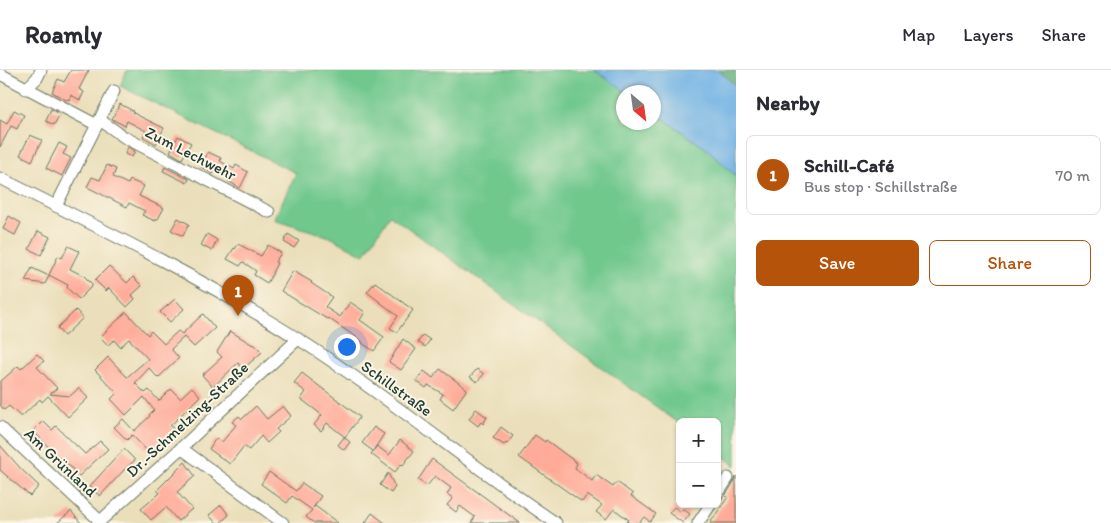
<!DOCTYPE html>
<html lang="en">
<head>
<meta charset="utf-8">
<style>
	:root { --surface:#fff; --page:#f2f2f3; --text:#2b2b33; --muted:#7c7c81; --line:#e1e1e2; --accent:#b45309 }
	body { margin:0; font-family:Itim,sans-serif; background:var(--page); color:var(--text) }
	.controls { position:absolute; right:15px; bottom:15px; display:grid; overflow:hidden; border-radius:8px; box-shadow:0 1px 4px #0004 }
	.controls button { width:45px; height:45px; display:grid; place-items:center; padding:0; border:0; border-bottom:1px solid var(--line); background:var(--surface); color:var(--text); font:25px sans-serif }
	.compass { position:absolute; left:616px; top:15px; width:45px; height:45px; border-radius:50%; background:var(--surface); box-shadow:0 1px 4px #0004; rotate:151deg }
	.you { position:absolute; left:346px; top:276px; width:18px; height:18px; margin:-12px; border:4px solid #fff; border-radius:50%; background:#1a73e8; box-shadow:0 0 0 8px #1a73e833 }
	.badge { display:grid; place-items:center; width:32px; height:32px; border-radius:50%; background:var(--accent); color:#fff; font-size:16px; font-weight:700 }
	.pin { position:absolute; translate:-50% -41px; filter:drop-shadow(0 1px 2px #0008) }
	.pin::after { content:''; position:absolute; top:26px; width:18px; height:15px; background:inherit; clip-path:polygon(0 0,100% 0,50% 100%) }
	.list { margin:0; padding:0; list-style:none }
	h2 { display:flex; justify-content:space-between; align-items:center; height:65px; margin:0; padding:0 20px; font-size:21px }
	h2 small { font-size:16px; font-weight:400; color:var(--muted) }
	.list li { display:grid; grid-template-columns:32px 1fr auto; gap:15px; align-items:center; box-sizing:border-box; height:80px; margin:0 10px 10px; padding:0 10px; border:1px solid var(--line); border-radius:8px }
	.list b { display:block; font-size:19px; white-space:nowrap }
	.list p { margin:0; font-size:16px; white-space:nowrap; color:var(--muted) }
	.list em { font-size:16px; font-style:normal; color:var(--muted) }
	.actions { display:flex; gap:10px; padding:15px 20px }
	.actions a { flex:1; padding:11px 0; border:1px solid var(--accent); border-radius:8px; text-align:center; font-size:18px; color:var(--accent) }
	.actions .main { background:var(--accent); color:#fff }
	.map { position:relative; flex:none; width:736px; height:453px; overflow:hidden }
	header { display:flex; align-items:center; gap:30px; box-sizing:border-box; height:70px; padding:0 25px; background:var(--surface); border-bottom:1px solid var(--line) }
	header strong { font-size:24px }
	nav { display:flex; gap:28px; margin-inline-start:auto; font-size:18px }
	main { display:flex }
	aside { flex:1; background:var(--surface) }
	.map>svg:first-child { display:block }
	.green { fill:#70c88d; stroke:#488260 }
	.forest { fill:#5cac78; stroke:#3e7456 }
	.water { fill:#71b2e5; stroke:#48788c }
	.building { fill:#ffab99 }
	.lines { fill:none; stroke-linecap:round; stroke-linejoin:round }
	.street-casing { stroke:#667663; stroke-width:13 }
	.street { stroke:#fff; stroke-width:11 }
	.labels { text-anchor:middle; stroke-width:4; stroke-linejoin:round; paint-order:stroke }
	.street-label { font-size:16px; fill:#1f3d34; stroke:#fcf5e5 }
</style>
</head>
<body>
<header>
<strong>Roamly</strong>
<nav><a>Map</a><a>Layers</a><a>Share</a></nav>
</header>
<main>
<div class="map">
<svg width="736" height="453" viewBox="0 0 736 453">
	<rect width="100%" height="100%" fill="#fcf5e5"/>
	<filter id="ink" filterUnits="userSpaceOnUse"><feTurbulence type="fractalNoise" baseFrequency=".02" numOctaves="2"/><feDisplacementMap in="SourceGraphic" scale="10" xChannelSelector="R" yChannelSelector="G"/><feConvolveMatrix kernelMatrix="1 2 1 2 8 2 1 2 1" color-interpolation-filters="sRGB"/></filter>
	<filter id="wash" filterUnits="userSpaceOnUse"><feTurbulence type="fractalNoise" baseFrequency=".0096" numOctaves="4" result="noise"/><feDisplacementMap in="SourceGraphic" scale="20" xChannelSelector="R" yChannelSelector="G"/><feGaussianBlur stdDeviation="1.12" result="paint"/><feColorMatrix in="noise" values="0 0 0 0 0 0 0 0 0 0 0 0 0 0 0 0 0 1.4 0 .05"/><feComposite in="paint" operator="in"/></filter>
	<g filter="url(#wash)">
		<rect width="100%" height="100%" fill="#eadfba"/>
		<!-- green -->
		<path class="green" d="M127,0H594L626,22H624V52H654V42L708,80L736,106V396L717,382V352H680V354L390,145L364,185L330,167L274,149L296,103L120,16Z"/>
		<!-- forest -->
		<path class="forest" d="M718,0H736V16Z"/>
		<!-- water -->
		<path class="water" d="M594,0H718L736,16V106L708,80L654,42V22H626Z"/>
		<g id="blocks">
			<!-- building -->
			<g class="building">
				<path d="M71,0H89L79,19L84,22L80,30L71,25L69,30L67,29L66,30L52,22L58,9L64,12Z"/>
				<path d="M120,34L133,41L132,42L139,46L164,58L156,74L143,67L146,61L127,51L125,56L112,49Z"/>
				<path d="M51,39L60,44L54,55L46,51Z"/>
				<path d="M14,40L24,45L17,59L11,56L0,77V50L7,54Z"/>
				<path d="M30,65L42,70L32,91L20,85Z"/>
				<path d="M178,66L191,73L182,89L170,82Z"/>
				<path d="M59,73L67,77L63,84L71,88L62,106L46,98Z"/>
				<path d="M128,77L135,81L132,87L125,84Z"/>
				<path d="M208,82L221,88L220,91L234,99L236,95L248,102L240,118L228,111L230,107L216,99L213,104L201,97Z"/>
				<path d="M107,95L116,99L113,107L128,114L130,110L144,116L139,126L164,138L158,149H156L155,151L142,145L145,141L129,133L127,137L87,117L92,107L100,110Z"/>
				<path d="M165,97L189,109L187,113L163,101Z"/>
				<path d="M9,146L21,153L15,165L3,159Z"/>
				<path d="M178,148L189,154L183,166L171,160Z"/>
				<path d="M38,161L50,167L41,185L29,179Z"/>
				<path d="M207,164L217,170L212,181L201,175Z"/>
				<path d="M288,164L299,171L294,178L284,172Z"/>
				<path d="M238,174L261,186L268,175L281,183L275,192L277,193L272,203H273L267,213L254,205L256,201L243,192L240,196L227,189L234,178L235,179Z"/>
				<path d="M68,176L79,181L70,199L84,206L93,215L79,229L67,218L68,215L49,205L58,186L62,188Z"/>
				<path d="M109,196L127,213L133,207L142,216L132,225L135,229L127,237L109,218L106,221L95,210Z"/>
				<path d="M32,198L49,206L45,214L25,211Z"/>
				<path d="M293,201L312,212L311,213L332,227L325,237L340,247L350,232L365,242L360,250L384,267L374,281L362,273V271L328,248L327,249L281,221Z"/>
				<path d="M375,212L413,240L397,262L390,258L398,246L367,222Z"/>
				<path d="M175,229L184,239L170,252L160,242Z"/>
				<path d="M76,240L83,248L64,266L57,258Z"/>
				<path d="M126,242L148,265L151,261L164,274L178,261L182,264L203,244L215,258L194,277L184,267L171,279L179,288L158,308L149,298L135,313L145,323L149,320L159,331L171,319L180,328L192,317L200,326L170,356L174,359L167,365L169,366L150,384L132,365L127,370L114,357L123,349L134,361L150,346L149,345L154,340L144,327L126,345L111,329L117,323L95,300L108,287L127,307L148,289L129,269L120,277L114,270L108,275L100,267Z"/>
				<path d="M230,261L253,275L254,274L262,282L243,299L238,293L213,317L202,305L222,287L217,282Z"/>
				<path d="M423,265L430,270L425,277L418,272Z"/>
				<path d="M403,269L416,279L401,300L389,292Z"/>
				<path d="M37,284L44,291L37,297L57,318L50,324L70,326L79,318L88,328L68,347L48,326L42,332L40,329L21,347L9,336L4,340L0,335V312L18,296L21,299Z"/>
				<path d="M440,299L467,319L453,339L440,329L443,324L428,315L426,318L416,311L424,301L433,308Z"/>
				<path d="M477,299L484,304L477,312L470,307Z"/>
				<path d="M302,303L360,347L345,367L327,353L321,361L314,355L322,345L301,329L306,322L294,313Z"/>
				<path d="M256,336L267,349L283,336L291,346L276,359L279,362L267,373L261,366L249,380L244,376L230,394L209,379L216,368L222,372L236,355L232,352L239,346L242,349Z"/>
				<path d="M476,339L487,347L483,354L481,352L478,356L469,349Z"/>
				<path d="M43,351L52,360L56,356L85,384L100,371L108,379L79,406L64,390L63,392L33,361Z"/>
				<path d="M374,357L384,364L373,381L362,373Z"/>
				<path d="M501,357L513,366L507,374L506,373L504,375L493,368Z"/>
				<path d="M535,365L545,372L546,370L577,393L575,398L592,411L596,405L613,417L617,412L633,424L631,426L656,444L650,452L644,447L639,453H626L629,450L614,439L606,449L596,442L602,435L587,425L582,432L519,387Z"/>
				<path d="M344,367L350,372L344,380L338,375Z"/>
				<path d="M400,370L414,381L403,395L401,394L395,402L371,384L377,376L389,385Z"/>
				<path d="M0,375L21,399L39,416L30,426L0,400Z"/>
				<path d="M124,379L135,390L124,400L100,426L89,417Z"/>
				<path d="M432,389L520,453H471L475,447L460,436L456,442L447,435L453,428L447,424L451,418L435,406L427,416L418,410Z"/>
				<path d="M185,392L195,406L177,422L192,439L178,451L166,437L151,450L141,439L160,423L157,420Z"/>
				<path d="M269,402L296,421L302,413L321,426L313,438L315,436L338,453H314L306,447L312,440L292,426L287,433L261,414Z"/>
				<path d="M388,403L395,417L391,423L380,415Z"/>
				<path d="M736,406V453H710L728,427L725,426L734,412Z"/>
				<path d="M221,435L229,445L220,453H216L209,445Z"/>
				<path d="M674,437L681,442L683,439L690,444L683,453L669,443Z"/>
				<path d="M71,441L81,453H57Z"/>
				<path d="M372,443L385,453H365Z"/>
			</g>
		</g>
	</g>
	<g filter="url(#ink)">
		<use href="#blocks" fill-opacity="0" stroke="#667663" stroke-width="1"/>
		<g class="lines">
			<defs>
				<g id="street">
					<path d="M0,4L97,55"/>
					<path d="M26,19L37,8L41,0"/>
					<path d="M100,50L124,67L269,142"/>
					<path d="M0,108C104,160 208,211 306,274C392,329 471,396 556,453"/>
					<path d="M56,136L114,21"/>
					<path d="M0,357L100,451"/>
					<path d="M181,378L283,453"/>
					<path d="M717,425L728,408"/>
					<path d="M98,453L181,378L298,269"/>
					<path d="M698,453L711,434"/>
				</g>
			</defs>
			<!-- street casing -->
			<use href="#street" class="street-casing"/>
			<!-- street -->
			<use href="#street" class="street"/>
		</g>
	</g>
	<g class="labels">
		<!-- street labels -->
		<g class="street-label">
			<text transform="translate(191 83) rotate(27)" y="6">Zum Lechwehr</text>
			<text transform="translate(397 318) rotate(36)" y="6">Schillstraße</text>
			<text transform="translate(187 349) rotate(-43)" y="6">Dr.-Schmelzing-Straße</text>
			<text transform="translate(61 392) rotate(43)" y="6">Am Grünland</text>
		</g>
	</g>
</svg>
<div class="controls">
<button>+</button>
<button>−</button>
</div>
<svg class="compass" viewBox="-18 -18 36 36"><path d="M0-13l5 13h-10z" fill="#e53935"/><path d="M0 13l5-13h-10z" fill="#7c7c81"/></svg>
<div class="you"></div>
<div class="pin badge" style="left:238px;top:246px">1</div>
</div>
<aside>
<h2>Nearby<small></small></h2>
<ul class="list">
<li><span class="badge">1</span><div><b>Schill-Café</b><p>Bus stop · Schillstraße</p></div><em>70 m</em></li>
</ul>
<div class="actions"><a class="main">Save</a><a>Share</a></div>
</aside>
</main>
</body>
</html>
